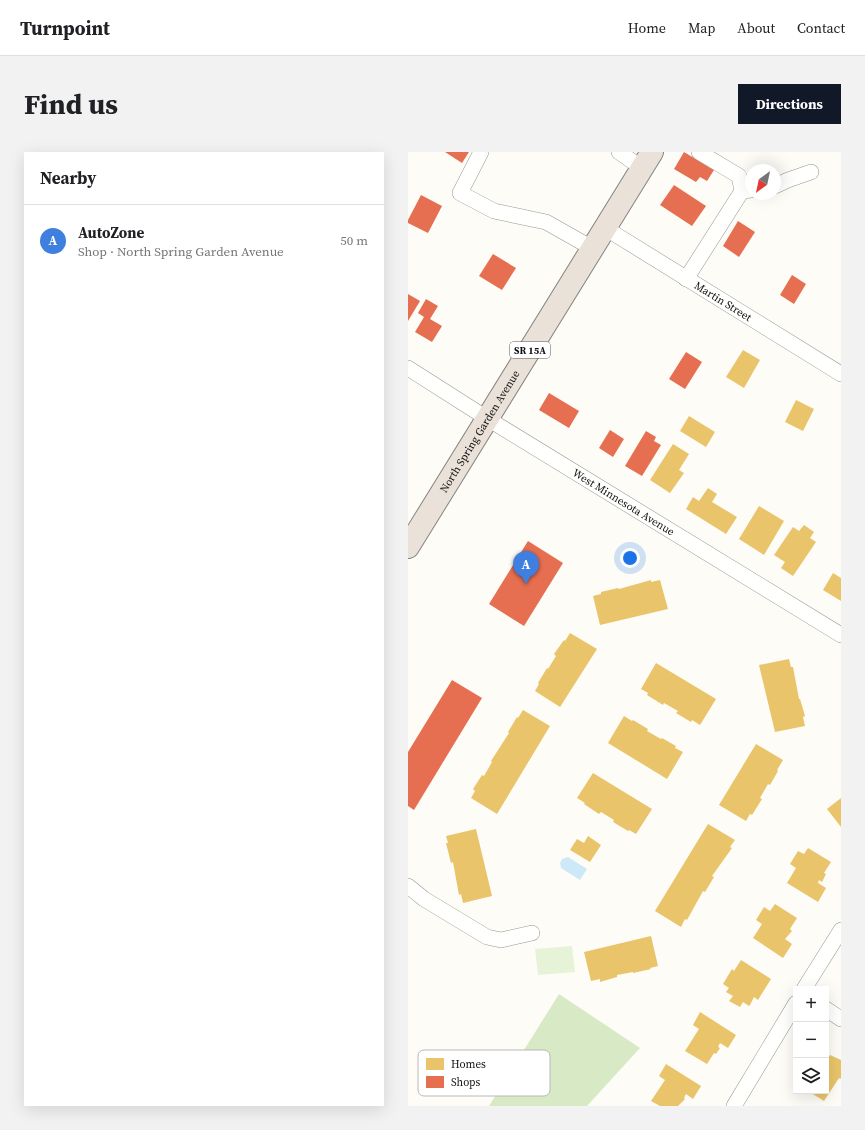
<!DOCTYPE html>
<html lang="en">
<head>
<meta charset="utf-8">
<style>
	:root { --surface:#fff; --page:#f2f2f2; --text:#202124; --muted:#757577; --line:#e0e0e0; --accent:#111827 }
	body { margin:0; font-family:"Source Serif 4",serif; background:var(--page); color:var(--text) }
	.controls { position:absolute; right:12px; bottom:12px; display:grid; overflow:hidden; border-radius:0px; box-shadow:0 4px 16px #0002 }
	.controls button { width:36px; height:36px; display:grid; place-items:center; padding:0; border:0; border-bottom:1px solid var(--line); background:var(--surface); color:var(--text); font:20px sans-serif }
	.compass { position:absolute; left:337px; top:12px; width:36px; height:36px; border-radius:50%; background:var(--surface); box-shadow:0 4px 16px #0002; rotate:213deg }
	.you { position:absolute; left:222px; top:406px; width:14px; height:14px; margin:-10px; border:3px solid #fff; border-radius:50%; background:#1a73e8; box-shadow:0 0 0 6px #1a73e833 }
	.badge { display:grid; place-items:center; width:26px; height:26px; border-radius:50%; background:var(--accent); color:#fff; font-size:13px; font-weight:700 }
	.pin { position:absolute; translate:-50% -33px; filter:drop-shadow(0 1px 2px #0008) }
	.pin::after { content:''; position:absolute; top:21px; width:14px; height:12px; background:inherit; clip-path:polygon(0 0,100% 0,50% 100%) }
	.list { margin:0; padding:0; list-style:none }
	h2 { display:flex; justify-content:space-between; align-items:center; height:52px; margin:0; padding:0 16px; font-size:17px }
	h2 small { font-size:13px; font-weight:400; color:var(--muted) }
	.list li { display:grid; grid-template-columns:26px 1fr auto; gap:12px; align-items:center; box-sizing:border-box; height:72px; padding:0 16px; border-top:1px solid var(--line) }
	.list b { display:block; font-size:15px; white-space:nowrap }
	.list p { margin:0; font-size:13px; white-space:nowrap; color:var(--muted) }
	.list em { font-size:13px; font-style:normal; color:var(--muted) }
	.icon { flex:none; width:22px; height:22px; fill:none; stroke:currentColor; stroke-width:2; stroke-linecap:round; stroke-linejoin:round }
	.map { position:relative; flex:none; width:433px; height:954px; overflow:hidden; border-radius:0px }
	header { display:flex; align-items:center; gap:24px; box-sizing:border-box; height:56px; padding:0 20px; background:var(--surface); border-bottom:1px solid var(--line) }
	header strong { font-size:19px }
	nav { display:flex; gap:22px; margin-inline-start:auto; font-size:14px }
	.intro { display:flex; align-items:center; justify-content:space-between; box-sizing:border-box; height:96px; padding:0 24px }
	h1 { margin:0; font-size:28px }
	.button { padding:10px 18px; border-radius:0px; background:var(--accent); color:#fff; font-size:14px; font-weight:700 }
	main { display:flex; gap:24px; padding:0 24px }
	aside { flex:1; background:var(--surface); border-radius:0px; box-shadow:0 4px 16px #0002 }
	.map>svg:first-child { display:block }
	.green { fill:#e7f3d7 }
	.forest { fill:#d8eac5 }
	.water { fill:#cde8f7 }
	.homes { fill:#e9c46a }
	.shops { fill:#e76f51 }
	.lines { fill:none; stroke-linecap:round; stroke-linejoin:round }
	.minor-casing { stroke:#979795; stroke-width:16 }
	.highway-casing { stroke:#858482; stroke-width:24 }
	.minor { stroke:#fffffe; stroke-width:15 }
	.highway { stroke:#eae1d8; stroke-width:22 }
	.labels { text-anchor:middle; stroke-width:4; stroke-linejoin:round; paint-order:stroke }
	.shield { fill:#fff; stroke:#585858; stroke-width:1 }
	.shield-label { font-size:10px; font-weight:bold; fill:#111 }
	.street-label { font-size:11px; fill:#111; stroke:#fff }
	.key { fill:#fff; stroke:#b8b8b8; stroke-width:1 }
	.key-label { font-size:11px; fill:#111 }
</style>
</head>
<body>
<header>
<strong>Turnpoint</strong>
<nav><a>Home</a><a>Map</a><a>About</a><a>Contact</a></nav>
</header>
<div class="intro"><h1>Find us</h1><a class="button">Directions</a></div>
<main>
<aside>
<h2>Nearby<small></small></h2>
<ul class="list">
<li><span class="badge" style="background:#3f7fe0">A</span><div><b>AutoZone</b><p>Shop · North Spring Garden Avenue</p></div><em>50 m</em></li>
</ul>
</aside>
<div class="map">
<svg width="433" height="954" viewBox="0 0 433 954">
	<rect width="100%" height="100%" fill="#fdfcf7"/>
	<!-- green -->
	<path class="green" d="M164,794L167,820L130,823L127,797Z"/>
	<!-- forest -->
	<path class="forest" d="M151,842L232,896L179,954H81Z"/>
	<!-- water -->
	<path class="water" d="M160,705L179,717L172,728L153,716L152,711L154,707Z"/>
	<!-- homes -->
	<g class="homes">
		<path d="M335,198L352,208L336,236L318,225Z"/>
		<path d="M388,248L406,257L395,279L377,270Z"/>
		<path d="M281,264L307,280L298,295L272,279Z"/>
		<path d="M265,292L281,302L271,318L276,321L262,341L242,328Z"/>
		<path d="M300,336L309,342L304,350L329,365L318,382L278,357L285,345L291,349Z"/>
		<path d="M351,354L376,369L356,403L331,387Z"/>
		<path d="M396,373L406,380L402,386L408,390L385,424L373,416L377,410L366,403L385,375L391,379Z"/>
		<path d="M425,421L433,426V449L415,438Z"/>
		<path d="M243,428V430L252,428L260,457L192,473L185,444L193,442V440L210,436L211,437Z"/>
		<path d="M162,481L189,497L152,555L127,539L131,532L130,531L139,516L140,517L148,504L146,502L156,488L157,489Z"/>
		<path d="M381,507L383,515H385L391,547H392L397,564L395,565L397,574L367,580L351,513Z"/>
		<path d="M248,511L308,547L292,573L284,568L283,570L268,561L270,559L256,551L255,553L239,543L240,541L233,537Z"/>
		<path d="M115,558L142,574L89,662L63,646L67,639L65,637L74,623L76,624L84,610L83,609L101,581L100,580L109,565L110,566Z"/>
		<path d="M216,564L224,569L225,568L240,577L239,579L253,587L254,586L268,594L267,596L275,600L259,627L200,591Z"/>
		<path d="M348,592L375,608L369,618L370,619L362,633L360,632L352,646L354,647L344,663L342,662L338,669L311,653Z"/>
		<path d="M185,621L244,657L228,682L221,678L220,679L205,670L206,668L193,660L191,662L176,652L177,651L169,646Z"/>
		<path d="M433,646V675L419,657Z"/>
		<path d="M300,672L327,688L322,695L324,696L304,724L306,725L297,740L295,739L279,768L277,767L273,775L247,759Z"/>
		<path d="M68,677L84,744L55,751L53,742L51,743L45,710L43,711L38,691H40L38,684Z"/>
		<path d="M180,684L193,693L182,710L162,698L169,687L176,691Z"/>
		<path d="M400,696L423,710L416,721L418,722L414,730L411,728L410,731L418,736L410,750L379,731L388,716L382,712L390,699L396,702Z"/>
		<path d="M367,752L389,766L382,777L384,779L377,787L384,792L375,806L345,786L354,772L348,768L356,755L362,759Z"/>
		<path d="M243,784L250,814L242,816L243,817L225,821V820L209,823V825L192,830V827L183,829L176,800Z"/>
		<path d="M333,808L363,827L350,848L346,845L342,853L341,854L335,850L332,855L321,849L325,844L318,840L321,836L315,832L324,817L326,819Z"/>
		<path d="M292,860L328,883L320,896L312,891L310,895L312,896L308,902L306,901L299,912L277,899L291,877L285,873Z"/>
		<path d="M422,903L433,908V926L432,927L431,926L416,949L400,939H418V910Z"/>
		<path d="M258,912L293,934L285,947L278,942L276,946L277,947L270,954H252L243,949L257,928L251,924Z"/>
	</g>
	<!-- shops -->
	<g class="shops">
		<path d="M37,0H61L54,11Z"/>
		<path d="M276,0L306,18L299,29L292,25L288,30L266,17Z"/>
		<path d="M266,33L298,54L284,74L252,53Z"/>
		<path d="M13,43L34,54L20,81L0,71V68Z"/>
		<path d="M330,69L347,80L331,105L315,94Z"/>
		<path d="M85,102L108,116L94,138L71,124Z"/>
		<path d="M384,123L398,132L386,152L372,143Z"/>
		<path d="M0,142L12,149L0,169Z"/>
		<path d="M18,147L30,154L22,167L34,174L24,190L7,180L16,165L10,161Z"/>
		<path d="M278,200L294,210L277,237L261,227Z"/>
		<path d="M141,241L171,259L161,276L131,258Z"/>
		<path d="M202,278L216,287L205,305L191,296Z"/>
		<path d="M238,279L248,285L246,289L253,293L234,324L217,314Z"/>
		<path d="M120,389L155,411L116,474L81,452Z"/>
		<path d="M44,528L74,546L6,658L0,654V600Z"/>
	</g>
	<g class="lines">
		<defs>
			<g id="minor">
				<path d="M73,0L52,41L86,59L138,70L184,96"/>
				<path d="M211,0L234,16"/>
				<path d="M291,0L331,24L334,39"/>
				<path d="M367,34L380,28L403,20"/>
				<path id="s1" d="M197,76L433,222"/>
				<path d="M278,127L334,39L343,38"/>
				<path id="s2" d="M0,216L80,267L433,483"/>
				<path d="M0,734L16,747L79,785L93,788L124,781"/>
				<path d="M396,837L433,778"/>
				<path d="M418,857L433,867"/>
				<path d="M326,954L388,851"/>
			</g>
			<g id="highway">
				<path id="s3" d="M0,395L244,0"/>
			</g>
		</defs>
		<!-- minor casing -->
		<use href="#minor" class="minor-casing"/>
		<!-- highway casing -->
		<use href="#highway" class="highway-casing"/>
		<!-- minor -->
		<use href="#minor" class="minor"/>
		<!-- highway -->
		<use href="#highway" class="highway"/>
	</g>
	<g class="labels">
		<!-- shield labels -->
		<rect class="shield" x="102" y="190" width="40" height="16" rx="3"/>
		<g class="shield-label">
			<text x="122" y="202">SR 15A</text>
		</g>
		<!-- street labels -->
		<g class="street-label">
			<text dy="4" stroke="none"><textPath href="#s1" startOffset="139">Martin Street</textPath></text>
			<text dy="4" stroke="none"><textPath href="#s3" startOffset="136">North Spring Garden Avenue</textPath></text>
			<text dy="4" stroke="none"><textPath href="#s2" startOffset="254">West Minnesota Avenue</textPath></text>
		</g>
	</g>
	<!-- legend -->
	<rect x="10" y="898" width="132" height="46" rx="6" class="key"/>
	<rect x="18" y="906" width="18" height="12" fill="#e9c46a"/>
	<rect x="18" y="924" width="18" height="12" fill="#e76f51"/>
	<g class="key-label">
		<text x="43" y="916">Homes</text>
		<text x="43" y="934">Shops</text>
	</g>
</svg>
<div class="controls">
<button>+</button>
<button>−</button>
<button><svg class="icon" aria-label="layers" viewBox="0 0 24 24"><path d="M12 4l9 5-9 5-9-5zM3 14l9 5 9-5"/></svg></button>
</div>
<svg class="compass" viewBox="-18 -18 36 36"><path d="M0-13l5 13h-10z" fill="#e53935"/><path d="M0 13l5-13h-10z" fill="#757577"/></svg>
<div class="you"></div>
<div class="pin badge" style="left:118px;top:432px;background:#3f7fe0">A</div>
</div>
</main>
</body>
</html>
